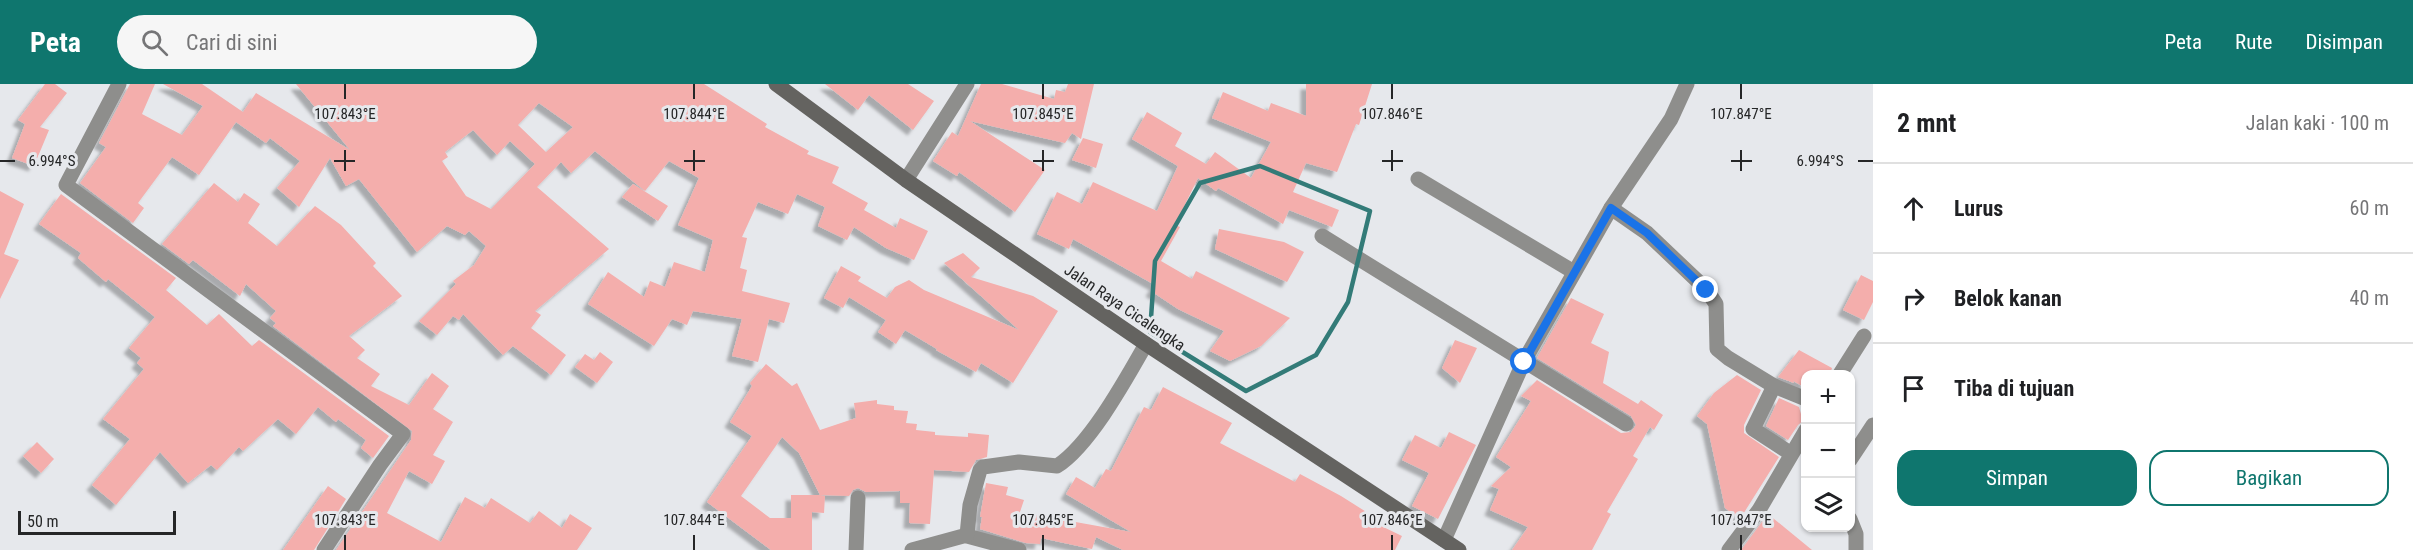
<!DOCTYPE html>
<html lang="id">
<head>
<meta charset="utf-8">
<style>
	:root { --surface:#fff; --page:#f6f6f6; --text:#202124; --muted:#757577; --line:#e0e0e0; --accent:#0f766e }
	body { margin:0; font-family:"Roboto Condensed",sans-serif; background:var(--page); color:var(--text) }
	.controls { position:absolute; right:18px; bottom:18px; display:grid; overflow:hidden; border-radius:12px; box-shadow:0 2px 4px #0004 }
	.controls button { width:54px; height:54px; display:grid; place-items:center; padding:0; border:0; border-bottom:2px solid var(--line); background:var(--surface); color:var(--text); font:30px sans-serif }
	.scale { position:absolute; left:18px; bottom:15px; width:158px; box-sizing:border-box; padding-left:6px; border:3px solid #252627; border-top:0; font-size:16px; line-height:21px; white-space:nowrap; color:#252627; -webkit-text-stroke:4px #e6e8ec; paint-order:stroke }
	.stop { position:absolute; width:18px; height:18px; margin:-14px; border:4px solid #1a73e8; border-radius:50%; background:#fff }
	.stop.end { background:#1a73e8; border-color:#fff; box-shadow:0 2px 6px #0008 }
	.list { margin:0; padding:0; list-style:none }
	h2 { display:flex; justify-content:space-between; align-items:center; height:78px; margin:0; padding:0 24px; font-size:26px }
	h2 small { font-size:20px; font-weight:400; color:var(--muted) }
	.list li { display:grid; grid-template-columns:39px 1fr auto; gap:18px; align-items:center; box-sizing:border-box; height:90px; padding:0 24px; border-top:2px solid var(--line) }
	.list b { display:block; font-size:22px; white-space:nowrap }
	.list em { font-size:20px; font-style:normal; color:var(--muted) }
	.actions { display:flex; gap:12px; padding:18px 24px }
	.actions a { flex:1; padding:14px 0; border:2px solid var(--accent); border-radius:18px; text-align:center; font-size:21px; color:var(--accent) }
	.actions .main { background:var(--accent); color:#fff }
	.icon { flex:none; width:33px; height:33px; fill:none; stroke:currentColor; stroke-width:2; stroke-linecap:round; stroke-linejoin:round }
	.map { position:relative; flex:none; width:1873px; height:466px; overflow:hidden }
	header { display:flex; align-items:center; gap:36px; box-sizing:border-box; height:84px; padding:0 30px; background:var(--accent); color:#fff }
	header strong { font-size:28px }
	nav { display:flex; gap:33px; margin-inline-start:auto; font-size:21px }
	.search { width:420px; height:54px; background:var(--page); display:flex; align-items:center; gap:15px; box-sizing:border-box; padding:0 21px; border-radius:33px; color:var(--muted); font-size:22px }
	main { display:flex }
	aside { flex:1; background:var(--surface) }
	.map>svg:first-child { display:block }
	.building { fill:#f4aeac; fill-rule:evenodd; filter:url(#shadow) }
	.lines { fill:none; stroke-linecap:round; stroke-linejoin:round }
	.minor { stroke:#8e8e8c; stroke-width:15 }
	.secondary { stroke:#646360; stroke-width:15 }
	.route { stroke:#1a73e8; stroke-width:8 }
	.marked { fill:none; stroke:#337b78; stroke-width:4.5; stroke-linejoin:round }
	.ticks { fill:none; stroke:#252627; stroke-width:2 }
	.labels { text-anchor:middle; stroke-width:6; stroke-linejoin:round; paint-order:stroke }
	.street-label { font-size:16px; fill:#252627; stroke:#e6e8ec }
	.ticks-label { font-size:15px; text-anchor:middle; fill:#252627; stroke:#e6e8ec; stroke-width:6; stroke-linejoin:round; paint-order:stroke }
</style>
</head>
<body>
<header>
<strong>Peta</strong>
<div class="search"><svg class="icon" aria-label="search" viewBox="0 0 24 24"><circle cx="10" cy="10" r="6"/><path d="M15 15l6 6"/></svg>Cari di sini</div>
<nav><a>Peta</a><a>Rute</a><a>Disimpan</a></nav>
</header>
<main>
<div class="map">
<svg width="1873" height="466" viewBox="0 0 1873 466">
	<defs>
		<filter id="shadow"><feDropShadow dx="-5.5" dy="5.5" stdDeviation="1.5" flood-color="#0004"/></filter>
	</defs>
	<rect width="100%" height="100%" fill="#e6e8ec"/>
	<!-- building -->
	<g class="building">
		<path d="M45,0H55L67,9L40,43L49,46L34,82L12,74L25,40L18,36Z"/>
		<path d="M130,0H155L142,30L182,51L203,22L163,0H202L243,28L256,9L350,66L296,0H704L767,40L765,43L809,67L807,70L839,83L832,99L868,119L864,126L896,144L900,134L928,147L914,176L886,164L854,143L847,156L818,142L825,123L797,110L788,130L758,118L742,153L747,154L740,184L747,186L742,207L790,219L784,239L769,235L758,278L732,272L742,235L693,227L687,241L672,235L654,262L588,220L608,188L644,213L650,197L665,203L674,178L705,188L713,156L678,141L699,94L669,77L645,107L595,67L571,89L561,78L537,103L609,165L535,227L541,231L531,244L566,271L551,291L513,262L503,271L463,230L459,236L453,232L437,251L419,237L456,200L453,197L474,181L486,162L469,147L465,151L447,142L417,168L359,95L346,102L330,74L299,123L277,104L300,77L270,54L266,59L236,38L199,91L172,73L138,119L144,124L133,139L80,99L106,63L99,59ZM539,19L573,43L546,68L518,41ZM473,46L497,71L510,57L535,80L491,125L466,112L442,77L448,73L445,68Z"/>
		<path d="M825,0H908L934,17L913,46L869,11L858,26Z"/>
		<path d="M981,0H1002L1054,15L1056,6L1065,8L1068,0H1094L1081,55L1072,49L1065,59L970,37L1045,86L1015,128L959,88L957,92L933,77L952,48L958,52Z"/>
		<path d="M1306,0H1372L1359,41L1356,40L1337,88L1306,79L1293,108L1339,126L1332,143L1289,126L1283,140L1218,104L1216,107L1198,94L1175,141L1180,143L1161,177L1192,195L1196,187L1290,234L1261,262L1230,277L1210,267L1224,247L1178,225L1151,207L1155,201L1073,155L1069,165L1037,150L1057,108L1082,120L1093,98L1157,127L1178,82L1132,55L1147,28L1182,49L1175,62L1206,80L1215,68L1251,94L1271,58L1212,34L1223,8L1268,27L1271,19L1306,32Z"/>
		<path d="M1083,54L1103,60L1096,84L1072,76Z"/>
		<path d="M214,99L238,118L244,109L260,120L248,139L277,162L315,122L341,141L376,179L373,182L402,212L349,252L365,266L357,274L380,290L371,302L409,321L432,289L449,302L433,325L453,338L433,371L445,377L432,400L409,387L387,429L441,458L465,413L485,424L491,414L530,439L539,427L562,444L570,430L592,444L577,466H336L411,356L412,347L273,242L276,239L270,234L276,227L246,200L240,212L193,176L189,180L162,160Z"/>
		<path d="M633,100L668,122L658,137L622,113Z"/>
		<path d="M0,107L24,120L4,170L19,176L0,215Z"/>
		<path d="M61,110L176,194L166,206L207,241L219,230L252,262L259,256L389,352L373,374L361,364L366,356L338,335L336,338L318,323L296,350L278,335L243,367L239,363L217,386L211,381L188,399L160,368L116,421L92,401L130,355L103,335L144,285L137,279L141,274L129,264L155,233L108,195L106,198L78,174L81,169L39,140Z"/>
		<path d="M1219,145L1284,158L1304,168L1287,198L1215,165Z"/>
		<path d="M963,169L980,184L971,193L1033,212L1058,227L1013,299L981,279L976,288L936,266L937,265L905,246L896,260L878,248L886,236L849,213L843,224L824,214L841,182L861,193L858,197L887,214L895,203L909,196L924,206L1019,246L944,179Z"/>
		<path d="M1861,191L1873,197V218L1864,236L1843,226Z"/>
		<path d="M1571,214L1604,230L1591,259L1609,268L1603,299L1638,320L1641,316L1663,331L1654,346L1650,343L1633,372L1638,375L1607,428L1611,430L1592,466H1512L1528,443L1490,426L1499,405L1491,402L1511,383L1496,373L1531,317L1521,312L1537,296L1621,349L1631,348L1636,341L1631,332L1537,274Z"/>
		<path d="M1455,256L1477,264L1460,299L1442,284Z"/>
		<path d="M1799,266L1832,284L1830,291H1806V304L1793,297L1794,299L1778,293Z"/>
		<path d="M600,268L613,278L597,299L575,283L585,270L594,276Z"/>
		<path d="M766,280L792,302L797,299L820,346L856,334L854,319L877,316V320L894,322V326L908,327L906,339L917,340L916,346L935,348V351L968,353V349L989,351L987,373L976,376L969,388L934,386L930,440L909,439L910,419H900V407L866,408L858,404L853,406L849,412L820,411L825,412L824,429L812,428V466H771L707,418L752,352L730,338L752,302L750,299ZM782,353L799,369L820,411H791V434H770L741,412Z"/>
		<path d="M1737,291L1761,306L1744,341V349L1779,373L1740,435L1725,424L1707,340L1697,332L1714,309Z"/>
		<path d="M1163,303L1232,339L1220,359L1295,398L1300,390L1341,412L1379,436L1377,440L1402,452L1395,466H1123L1096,453L1092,465L1041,454L1040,460L1026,459L980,445L982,433H980L986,399L1008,403L1006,411L1024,416L1020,428L1131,448L1066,410L1076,393L1095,404L1106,385L1111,387L1144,323L1151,326Z"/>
		<path d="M1779,314L1799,323L1803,337L1798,341L1788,356L1766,342Z"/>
		<path d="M1449,348L1476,361L1438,435L1412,422L1429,389L1402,376L1415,351L1441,364Z"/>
		<path d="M37,358L54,375L41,389L23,372Z"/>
		<path d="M328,402L346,415L314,466H283Z"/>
		<path d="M1768,430L1812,466H1741Z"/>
	</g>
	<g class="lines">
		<!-- minor -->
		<g class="minor">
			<path d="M119,0L66,101L403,350L380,381L324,466"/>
			<path d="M1418,95L1574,188"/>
			<path d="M906,96L967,0"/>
			<path d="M1611,124L1647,149L1706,205L1716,220L1717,265L1728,274L1774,302L1753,345L1790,369"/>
			<path d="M1322,152L1626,340"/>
			<path d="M1840,290L1864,252"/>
			<path d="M1774,302L1806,315"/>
			<path d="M1850,376L1873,341"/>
			<path d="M1850,435L1856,450V466"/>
			<path d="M967,452L1019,466"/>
			<path d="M1444,456L1524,277L1611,124L1671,35L1687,0"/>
			<path d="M856,466L858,414"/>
			<path d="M912,466L967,451L970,421L980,386L983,383L1019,378L1057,382C1090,361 1126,295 1146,260"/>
			<path d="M1729,466L1759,426L1806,346"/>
		</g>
		<!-- secondary -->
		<path class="secondary" d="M776,0L906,96L1146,260L1459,466"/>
	</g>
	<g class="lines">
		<!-- route -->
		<path class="route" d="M1524,278L1611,124L1647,149L1706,206"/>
	</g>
	<!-- marked area -->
	<path class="marked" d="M1260,82L1370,127L1348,218L1316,271L1246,307L1150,248L1155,177L1200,99Z"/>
	<!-- ticks -->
	<path class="ticks" d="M345,0V15M694,0V15M1043,0V15M1392,0V15M1741,0V15M345,66V87M694,66V87M1043,66V87M1392,66V87M1741,66V87M0,77H15M334,77H355M684,77H705M1033,77H1054M1382,77H1403M1731,77H1752M1858,77H1873M345,451V466M694,451V466M1043,451V466M1392,451V466M1741,451V466"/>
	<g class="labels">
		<!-- street labels -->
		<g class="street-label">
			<text transform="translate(1125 223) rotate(34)" y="6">Jalan Raya Cicalengka</text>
		</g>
	</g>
	<g class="ticks-label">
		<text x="345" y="35">107.843°E</text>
		<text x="694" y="35">107.844°E</text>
		<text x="1043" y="35">107.845°E</text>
		<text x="1392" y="35">107.846°E</text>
		<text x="1741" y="35">107.847°E</text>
		<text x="52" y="82">6.994°S</text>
		<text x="1820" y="82">6.994°S</text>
		<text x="345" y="441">107.843°E</text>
		<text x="694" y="441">107.844°E</text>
		<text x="1043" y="441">107.845°E</text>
		<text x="1392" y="441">107.846°E</text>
		<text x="1741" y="441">107.847°E</text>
	</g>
</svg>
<div class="controls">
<button>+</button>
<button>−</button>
<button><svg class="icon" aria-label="layers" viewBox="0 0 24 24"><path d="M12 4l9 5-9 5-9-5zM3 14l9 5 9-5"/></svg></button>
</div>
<div class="scale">50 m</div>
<div class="stop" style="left:1524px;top:278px"></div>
<div class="stop end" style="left:1706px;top:206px"></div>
</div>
<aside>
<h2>2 mnt<small>Jalan kaki · 100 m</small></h2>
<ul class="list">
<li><svg class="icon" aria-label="ahead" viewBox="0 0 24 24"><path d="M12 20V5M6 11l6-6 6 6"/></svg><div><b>Lurus</b></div><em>60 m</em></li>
<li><svg class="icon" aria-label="right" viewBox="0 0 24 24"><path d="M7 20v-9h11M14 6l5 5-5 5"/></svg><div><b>Belok kanan</b></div><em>40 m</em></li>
<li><svg class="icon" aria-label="arrive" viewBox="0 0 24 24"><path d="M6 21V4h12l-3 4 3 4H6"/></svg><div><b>Tiba di tujuan</b></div></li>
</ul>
<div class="actions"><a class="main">Simpan</a><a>Bagikan</a></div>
</aside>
</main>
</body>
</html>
